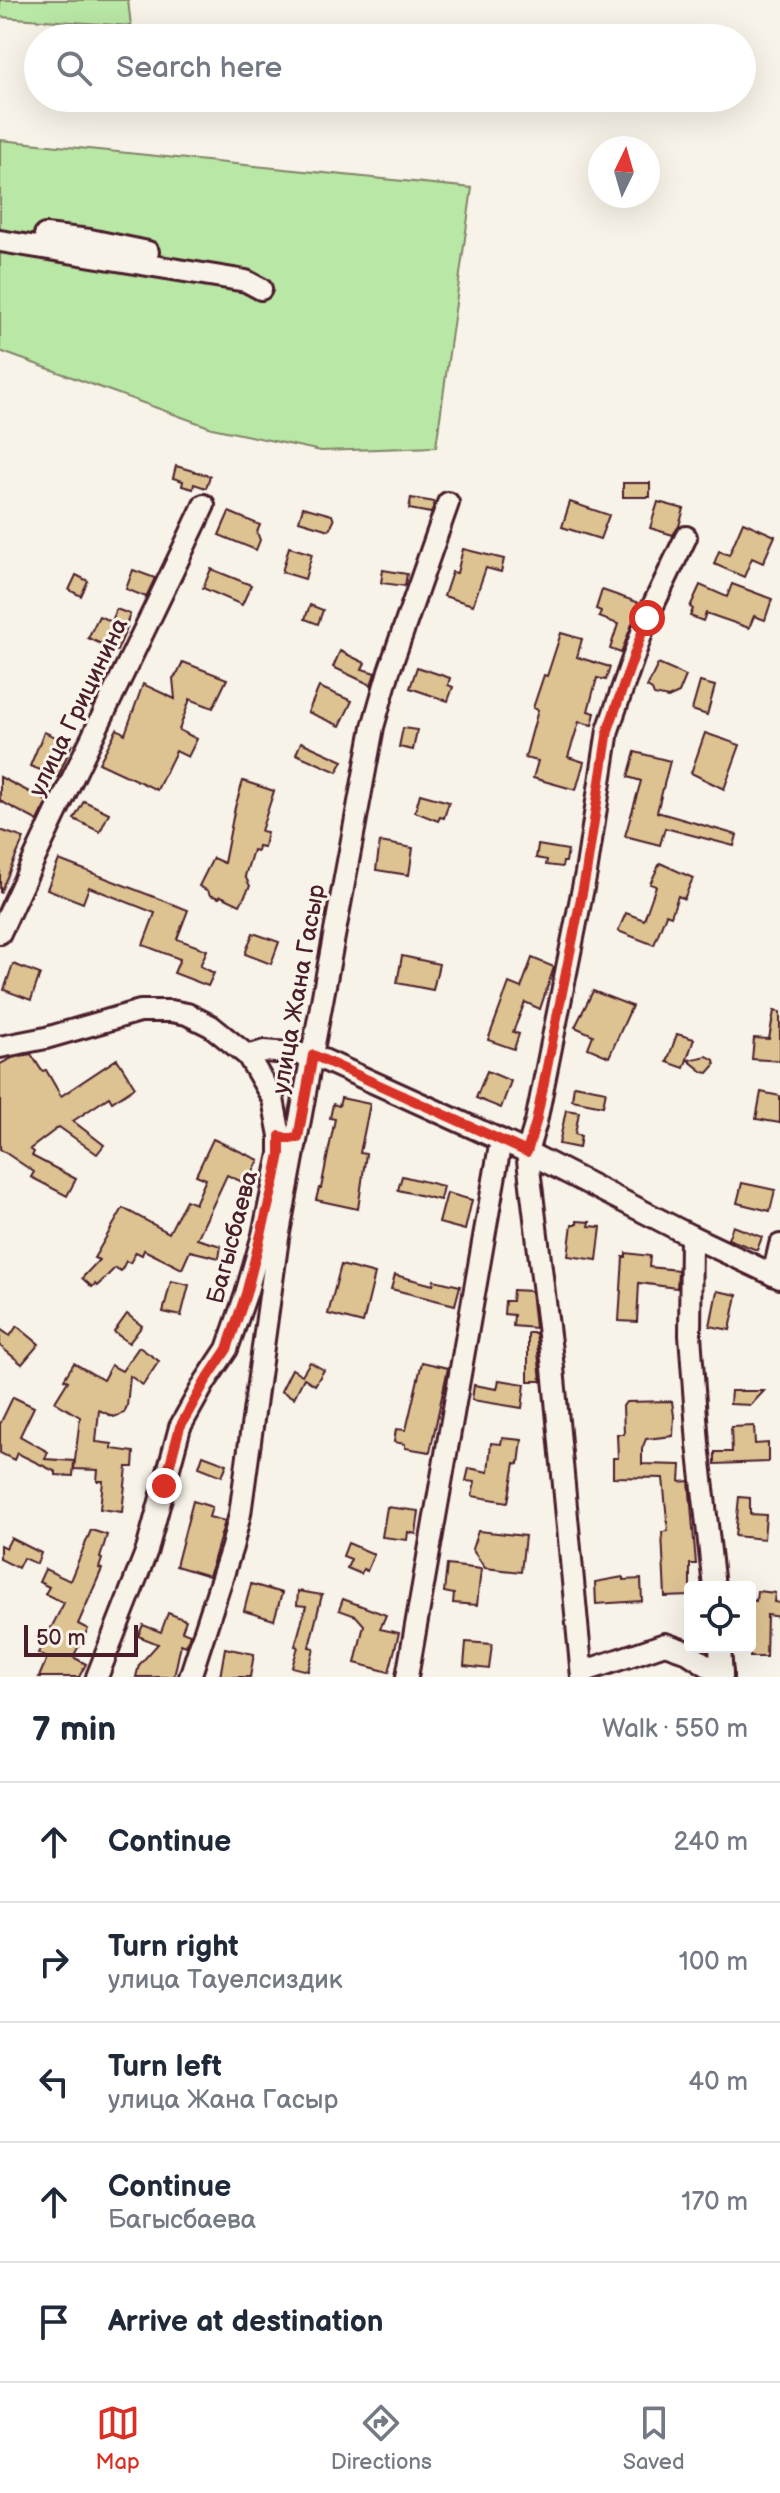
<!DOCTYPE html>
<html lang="en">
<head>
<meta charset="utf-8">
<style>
	:root { --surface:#fff; --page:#f6f6f7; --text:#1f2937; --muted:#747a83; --line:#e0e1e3; --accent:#d93025 }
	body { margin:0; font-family:"Balsamiq Sans",sans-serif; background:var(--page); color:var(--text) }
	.controls { position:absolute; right:24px; bottom:24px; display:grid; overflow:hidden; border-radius:8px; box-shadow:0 8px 32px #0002 }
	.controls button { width:72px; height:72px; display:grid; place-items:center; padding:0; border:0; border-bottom:2px solid var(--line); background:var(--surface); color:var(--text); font:40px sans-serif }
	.compass { position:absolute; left:588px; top:136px; width:72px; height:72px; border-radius:50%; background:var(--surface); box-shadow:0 8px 32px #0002; rotate:5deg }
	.scale { position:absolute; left:24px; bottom:20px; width:114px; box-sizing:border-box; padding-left:8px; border:4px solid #4a1f2b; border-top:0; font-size:22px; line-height:28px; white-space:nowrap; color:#4a1f2b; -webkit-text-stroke:6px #f7f3e8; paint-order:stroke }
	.stop { position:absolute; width:24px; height:24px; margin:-18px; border:6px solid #d93025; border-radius:50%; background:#fff }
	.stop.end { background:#d93025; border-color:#fff; box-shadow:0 2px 8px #0008 }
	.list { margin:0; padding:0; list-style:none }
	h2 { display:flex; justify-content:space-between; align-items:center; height:104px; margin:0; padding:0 32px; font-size:34px }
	h2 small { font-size:26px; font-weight:400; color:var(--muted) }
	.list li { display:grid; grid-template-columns:52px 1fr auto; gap:24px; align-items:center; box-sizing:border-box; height:120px; padding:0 32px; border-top:2px solid var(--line) }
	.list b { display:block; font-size:30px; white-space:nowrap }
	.list p { margin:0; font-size:26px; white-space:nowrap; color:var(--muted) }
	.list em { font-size:26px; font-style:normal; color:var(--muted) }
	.icon { flex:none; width:44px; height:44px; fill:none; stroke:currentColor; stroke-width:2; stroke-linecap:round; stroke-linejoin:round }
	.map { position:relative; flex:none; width:780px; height:1677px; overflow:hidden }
	.search { position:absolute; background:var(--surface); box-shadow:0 8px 32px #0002; left:24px; right:24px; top:24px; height:88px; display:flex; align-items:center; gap:20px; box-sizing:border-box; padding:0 28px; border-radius:44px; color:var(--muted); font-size:30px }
	.sheet { height:704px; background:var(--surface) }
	nav { display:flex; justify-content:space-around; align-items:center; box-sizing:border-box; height:112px; border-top:2px solid var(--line); background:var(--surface); font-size:22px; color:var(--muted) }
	nav a { display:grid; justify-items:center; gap:4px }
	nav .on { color:var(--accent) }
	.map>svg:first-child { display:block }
	.green { fill:#b9e7a5; stroke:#828368; stroke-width:2 }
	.building { fill:#ddc292; stroke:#4a1f2b; stroke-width:2 }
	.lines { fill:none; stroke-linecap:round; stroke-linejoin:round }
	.minor-casing { stroke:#4a1f2b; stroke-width:26 }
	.minor { stroke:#f7f3e8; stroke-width:20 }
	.route { stroke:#d93025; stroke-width:10 }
	.labels { text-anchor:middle; stroke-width:6; stroke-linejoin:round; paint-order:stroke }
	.street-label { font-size:24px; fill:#4a1f2b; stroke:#f7f3e8 }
</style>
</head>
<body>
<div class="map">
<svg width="780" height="1677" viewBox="0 0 780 1677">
	<rect width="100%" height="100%" fill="#f7f3e8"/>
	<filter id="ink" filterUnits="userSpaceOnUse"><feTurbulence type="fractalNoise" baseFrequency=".0125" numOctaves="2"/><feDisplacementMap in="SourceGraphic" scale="16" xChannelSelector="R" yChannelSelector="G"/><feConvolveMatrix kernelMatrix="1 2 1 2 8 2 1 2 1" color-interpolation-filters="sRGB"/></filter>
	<g filter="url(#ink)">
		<!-- green -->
		<g class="green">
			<path d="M0,0H128L131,26L0,17Z"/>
			<path d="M0,140L472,188L436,447L321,451L212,428L0,351Z"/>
		</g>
		<!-- building -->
		<g class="building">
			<path d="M176,466L210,476L206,488L194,484L193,489L182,486L183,481L173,478Z"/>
			<rect x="623" y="483" width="27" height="14"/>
			<path d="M411,498L435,502L431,513L409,509Z"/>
			<path d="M570,502L609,515L600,539L562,527Z"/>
			<path d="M658,502L684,509L679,526L673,535L650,528Z"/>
			<path d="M303,507L332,515L334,521L329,530L299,521Z"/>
			<path d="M229,512L260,525L257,532L260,540L256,550L219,535Z"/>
			<path d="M743,522L775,536L763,563L752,558L744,577L714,564L719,551L729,555Z"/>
			<path d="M289,547L312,554L305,579L282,572Z"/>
			<path d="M463,549L504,559L501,572L486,568L473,605L444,596L452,572L457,573Z"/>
			<path d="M211,569L251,585L242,605L203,588Z"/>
			<path d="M133,570L155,578L146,597L126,589Z"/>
			<path d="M383,570L407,574L405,586L381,583Z"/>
			<path d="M76,575L88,581L81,596L69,590Z"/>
			<path d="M732,584L772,599L765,620L754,616L749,628L706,613L703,621L690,616L693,609L690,607L700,585L727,597Z"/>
			<path d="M602,590L640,603L621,653L610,649L618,624L599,617L601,611L596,609Z"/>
			<path d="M310,605L323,610L318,624L305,619Z"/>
			<path d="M116,609L130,614L125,628H127L117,651L88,638L99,616L112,622Z"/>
			<path d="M561,633L582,639L577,657L610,667L606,680L597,678L588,711L595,713L592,725L579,722L568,757L584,762L576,790L533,778L538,761L525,758L538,710L533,708L544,675L547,676L550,667Z"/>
			<path d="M340,651L365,663L362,669L375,673L371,685L333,667Z"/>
			<path d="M183,662L227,679L213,708L190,699L179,730L197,739L188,757L176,751L157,790L99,763L117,729L125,734L143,684L175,699L173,678L178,673Z"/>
			<path d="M658,664L686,676L679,693L668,698L654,695L652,690L647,687Z"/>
			<path d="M417,667L450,678L448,685L453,687L448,701L410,688Z"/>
			<path d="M92,677L104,683L92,707L81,702Z"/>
			<path d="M700,682L715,686L707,715L692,710Z"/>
			<path d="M319,687L352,701L340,726L308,712Z"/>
			<path d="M403,728L417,730L413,750L399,747Z"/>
			<path d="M44,732L72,744L58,777L30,766Z"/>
			<path d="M705,733L740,745L724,789L691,773Z"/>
			<path d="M301,742L343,761L337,772L296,754Z"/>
			<path d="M635,752L670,761L657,812L737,835L734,846L665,828L660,845L625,836L641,781L628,777Z"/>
			<path d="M0,777L47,801L38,821L0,801Z"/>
			<path d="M243,781L274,791L261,831L267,832L264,847L258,846L257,851L253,850L245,876L250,886L240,905L221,896L219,898L210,895L208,891L199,886L213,858L224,863L235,807Z"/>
			<path d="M420,794L449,802L444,818L440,817L438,821L415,812Z"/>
			<path d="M84,801L109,813L100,832L74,819Z"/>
			<path d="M0,830L24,838L0,893Z"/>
			<path d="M380,842L413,848L409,875L376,870Z"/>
			<path d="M538,845L568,850L566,862H563L562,867L546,865L547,860L536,858Z"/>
			<path d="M59,860L188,910L177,939L207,950L200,966L214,973L208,986L174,973L180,959L143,945L155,913L89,887L83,903L47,889Z"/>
			<path d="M660,863L693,878L684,899L678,896L671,916L666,914L654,945L618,931L626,913L644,920L656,886L650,884Z"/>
			<path d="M253,933L279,942L271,964L245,954Z"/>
			<path d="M402,956L439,964L433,990L397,983Z"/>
			<path d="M532,958L554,967L540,1009L525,1002L513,1032L519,1034L514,1049L488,1040L509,983L521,988Z"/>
			<path d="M13,964L40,974L31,1000L4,990Z"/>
			<path d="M593,991L632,1006L609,1057L588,1048L593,1035L575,1027Z"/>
			<path d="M774,1011L780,1012V1061L752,1059L754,1038L769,1039Z"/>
			<path d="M677,1034L694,1039L684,1068L667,1062Z"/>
			<path d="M31,1054L42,1071L46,1070L61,1096L117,1059L135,1087L112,1102L109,1097L73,1121L104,1145L97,1154L59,1127L30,1149L34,1152L32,1156L76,1179L67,1196L31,1177L34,1172L0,1149V1064L12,1058Z"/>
			<path d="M707,1056L714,1060L715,1065L708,1073L703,1072L688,1060Z"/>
			<path d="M487,1071L511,1081L501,1108L476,1098Z"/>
			<path d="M574,1085L606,1091L603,1106L572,1100Z"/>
			<path d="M761,1092L780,1096V1123L756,1119Z"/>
			<path d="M341,1098L370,1104L360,1153L366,1154L358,1209L316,1200L319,1188H321L335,1119L330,1118L333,1104L339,1106Z"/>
			<path d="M566,1110L579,1112L575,1134L581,1136L579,1148L559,1144Z"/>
			<path d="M213,1139L259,1160L247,1184L227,1175L197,1239L221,1246L219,1258L190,1251L182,1269L144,1250L142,1255L136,1252L130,1263L126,1261L121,1271L115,1268L97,1286L95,1284L92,1287L82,1278L99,1260L94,1258L123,1208L169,1233L186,1200L195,1204L206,1179L196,1175Z"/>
			<path d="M402,1176L443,1186L440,1200L398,1190Z"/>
			<path d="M742,1183L775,1190L770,1211L737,1203Z"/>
			<path d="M447,1193L472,1200L465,1230L439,1223Z"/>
			<path d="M577,1221L590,1222L589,1226L601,1227L597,1260L568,1256L572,1224H577Z"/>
			<path d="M733,1226L762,1237L757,1250L728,1239Z"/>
			<path d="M626,1253L650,1256L649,1267L678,1270L677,1288L639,1283L637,1322L619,1321L623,1257H626Z"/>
			<path d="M341,1265L375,1274L363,1323L328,1314Z"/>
			<path d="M395,1275L433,1285L434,1280L460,1286L455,1305L391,1289Z"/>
			<path d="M171,1281L189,1285L181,1316L163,1312Z"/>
			<path d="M513,1290L531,1291L535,1328L513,1326L514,1315L504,1314L505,1301H512Z"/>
			<path d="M717,1291L737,1295L730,1330L710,1326Z"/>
			<path d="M127,1314L142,1326L129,1343L114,1332Z"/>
			<path d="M17,1326L39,1344L22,1364L0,1346V1329L10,1336Z"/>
			<path d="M528,1333H536L541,1381H528Z"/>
			<path d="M139,1347L159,1361L143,1385L130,1376L127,1406L124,1413L114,1417L99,1410L96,1442L112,1444V1449L134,1452L133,1467H127L122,1512L100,1509L103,1481H97L98,1470L74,1469L80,1417L55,1402L68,1381L64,1379L74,1363L103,1380L111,1365L122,1371Z"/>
			<path d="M310,1362L324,1370L315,1385L304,1378L294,1398L281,1391L292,1369L302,1375Z"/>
			<path d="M422,1362L448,1368L430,1452L405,1448V1444L394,1442L396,1429L406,1430Z"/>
			<path d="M499,1380L525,1384L522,1408L472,1400L474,1385L497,1389Z"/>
			<path d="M731,1391H764L751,1405L730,1404Z"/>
			<path d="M13,1397L34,1407L20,1436L48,1452L45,1459L74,1461L73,1476L56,1475V1472L17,1453L14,1460L0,1453V1424Z"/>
			<path d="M672,1401L674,1416L673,1436L646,1439L642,1449V1464L681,1465L680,1482L689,1481L696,1564H690V1596L665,1597L662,1532L668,1531L663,1478L613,1477V1458H618L617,1434H624L623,1406L626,1402Z"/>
			<path d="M754,1426L755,1444L768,1443V1462L715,1464V1452H732L731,1427Z"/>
			<path d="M502,1438L522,1440L519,1464L515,1463L508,1502L472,1496L475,1482L466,1481L469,1468L488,1472L491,1443L501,1444Z"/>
			<path d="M203,1455L227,1464L222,1476L199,1467Z"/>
			<path d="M739,1497L750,1498V1514L766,1515L764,1539L735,1536Z"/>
			<path d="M193,1501L212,1507L209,1517L225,1521L209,1576L176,1566Z"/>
			<path d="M387,1507L419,1511L416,1534L408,1532L407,1540L382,1537Z"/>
			<path d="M91,1530L107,1535L100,1558L102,1559L99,1568L102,1569L78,1624L88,1629L73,1657L86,1664L79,1677H39L47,1658L38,1653L64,1603L45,1594L49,1587L39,1582L45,1569L70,1581Z"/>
			<path d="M478,1531L525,1536L521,1572L485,1568L472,1549Z"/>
			<path d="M11,1538L41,1553L37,1564L23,1558L18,1568L0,1559V1545L6,1548Z"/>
			<path d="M348,1543L374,1554L367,1571L363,1569L361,1574L347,1568L351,1559L343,1556Z"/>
			<path d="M447,1565L481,1569L477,1605L453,1603L454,1594L444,1592Z"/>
			<path d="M623,1577V1580L641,1579L642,1601L596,1604L595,1582Z"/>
			<path d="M251,1584L282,1593L274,1620L244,1611Z"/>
			<path d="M298,1591L322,1595L309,1647L314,1648L308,1671L292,1667L298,1647L295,1646L306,1606L297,1605Z"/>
			<path d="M757,1591L775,1593L774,1602L780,1603V1617L767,1615L766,1657H750V1600L756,1601Z"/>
			<path d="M343,1599L386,1615L380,1629L399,1633L389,1672L355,1663L364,1625L356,1616L339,1610Z"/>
			<path d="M168,1613L186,1620L182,1631L190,1634L186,1646L181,1644L174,1677H136L139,1665L158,1644L138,1636L143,1625L161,1632Z"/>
			<path d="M466,1642L492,1644L489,1669L464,1666Z"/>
			<path d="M225,1648L254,1654L250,1677H220Z"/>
		</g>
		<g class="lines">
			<defs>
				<g id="minor">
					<path d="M45,235L90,240L148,252"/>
					<path d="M0,241L246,281L261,289"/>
					<path d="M0,933C65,789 137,648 204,505"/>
					<path d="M0,1047L46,1038L140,1011H171L187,1014L211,1026L248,1056L273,1099L280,1136V1154L263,1235L246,1294L227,1349L205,1382L180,1427L147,1550L97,1677"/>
					<path d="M248,1056L264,1051L313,1055L527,1152L691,1236L780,1278"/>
					<path d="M691,1236L690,1335L698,1444L714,1587"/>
					<path d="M773,1275L780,1245"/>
					<path d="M720,1647L722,1677"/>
					<path d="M582,1672L665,1644L685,1651L714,1670L722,1672"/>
					<path d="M190,1677L232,1547L240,1514L278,1238L373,727L389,671L448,503"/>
					<path d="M407,1677L501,1140"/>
					<path d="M582,1677L553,1368L527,1152L536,1122L586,873L608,730L647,618L686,537"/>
				</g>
			</defs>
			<!-- minor casing -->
			<use href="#minor" class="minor-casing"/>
			<!-- minor -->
			<use href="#minor" class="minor"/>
		</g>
	</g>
	<g class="lines" filter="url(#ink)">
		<!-- route -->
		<path class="route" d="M164,1486L180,1427L205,1382L227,1349L246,1294L274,1183L280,1154V1136L286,1138H298L313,1055L527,1152L536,1122L586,873L608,730L647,618"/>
	</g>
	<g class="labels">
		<!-- street labels -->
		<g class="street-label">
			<text transform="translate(78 707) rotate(-64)" y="8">улица Грицинина</text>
			<text transform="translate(298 989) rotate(-80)" y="8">улица Жана Гасыр</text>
			<text transform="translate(232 1237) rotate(-75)" y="8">Багысбаева</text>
		</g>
	</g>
</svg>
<div class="controls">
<button><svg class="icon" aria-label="locate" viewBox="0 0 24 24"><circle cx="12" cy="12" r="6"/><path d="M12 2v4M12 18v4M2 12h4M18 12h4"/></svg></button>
</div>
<svg class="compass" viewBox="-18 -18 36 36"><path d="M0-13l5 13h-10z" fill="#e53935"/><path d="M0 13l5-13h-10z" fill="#747a83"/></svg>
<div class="scale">50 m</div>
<div class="stop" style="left:647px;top:618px"></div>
<div class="stop end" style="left:164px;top:1486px"></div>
<div class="search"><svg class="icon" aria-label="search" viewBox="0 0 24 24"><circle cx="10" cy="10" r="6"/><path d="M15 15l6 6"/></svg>Search here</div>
</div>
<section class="sheet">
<h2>7 min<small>Walk · 550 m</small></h2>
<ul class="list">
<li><svg class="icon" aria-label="ahead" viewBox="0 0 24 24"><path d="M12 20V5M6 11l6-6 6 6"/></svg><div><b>Continue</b></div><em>240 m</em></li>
<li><svg class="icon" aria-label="right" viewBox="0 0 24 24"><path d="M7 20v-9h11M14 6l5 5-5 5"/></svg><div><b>Turn right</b><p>улица Тауелсиздик</p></div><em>100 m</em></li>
<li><svg class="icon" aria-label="left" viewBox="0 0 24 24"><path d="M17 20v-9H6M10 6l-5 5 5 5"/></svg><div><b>Turn left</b><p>улица Жана Гасыр</p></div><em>40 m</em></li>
<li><svg class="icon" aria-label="ahead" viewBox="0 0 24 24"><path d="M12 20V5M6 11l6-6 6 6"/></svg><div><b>Continue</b><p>Багысбаева</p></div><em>170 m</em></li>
<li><svg class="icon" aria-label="arrive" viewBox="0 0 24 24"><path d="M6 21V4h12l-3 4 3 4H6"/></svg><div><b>Arrive at destination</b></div></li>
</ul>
</section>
<nav>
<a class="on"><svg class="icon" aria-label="map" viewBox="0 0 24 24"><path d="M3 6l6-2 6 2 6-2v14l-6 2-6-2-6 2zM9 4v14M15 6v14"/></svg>Map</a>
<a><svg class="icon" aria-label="directions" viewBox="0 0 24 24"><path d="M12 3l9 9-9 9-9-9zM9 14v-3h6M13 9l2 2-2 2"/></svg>Directions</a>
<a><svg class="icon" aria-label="saved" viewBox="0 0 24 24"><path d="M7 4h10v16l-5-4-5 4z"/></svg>Saved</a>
</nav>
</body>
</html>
